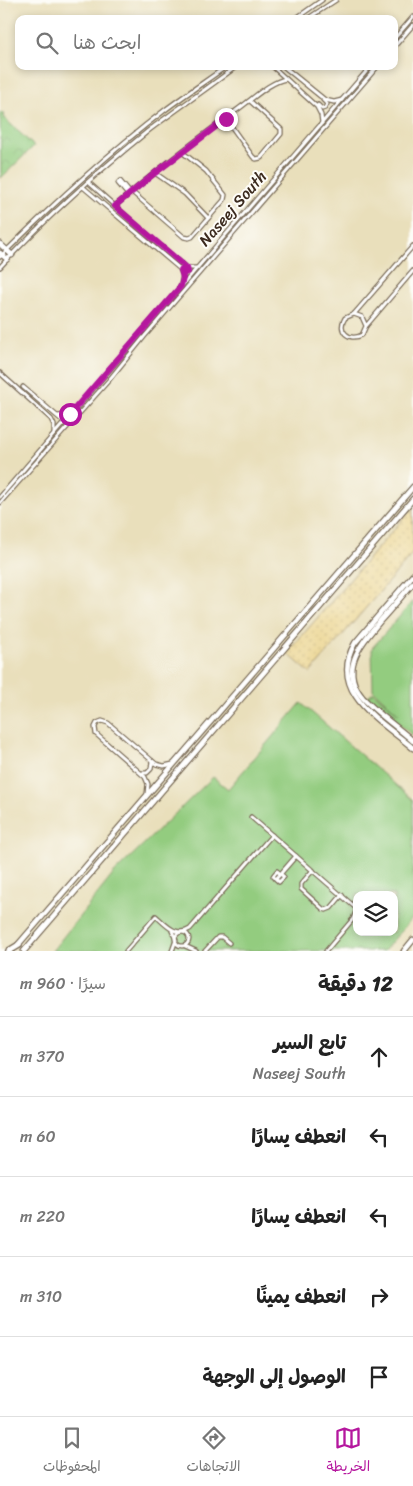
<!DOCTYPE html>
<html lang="ar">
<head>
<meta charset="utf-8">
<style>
	:root { --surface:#fff; --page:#f6f6f6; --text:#222; --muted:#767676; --line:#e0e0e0; --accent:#b5179e }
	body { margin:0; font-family:Sriracha,"Playpen Sans Arabic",sans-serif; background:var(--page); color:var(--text); direction:rtl }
	.controls { position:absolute; right:15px; bottom:15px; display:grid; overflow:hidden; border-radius:10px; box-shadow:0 2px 8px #0003 }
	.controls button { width:45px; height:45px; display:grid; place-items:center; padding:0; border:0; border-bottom:1px solid var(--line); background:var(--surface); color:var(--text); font:25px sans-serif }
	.stop { position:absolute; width:15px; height:15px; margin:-11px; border:4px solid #b5179e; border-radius:50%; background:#fff }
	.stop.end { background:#b5179e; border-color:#fff; box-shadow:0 1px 5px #0008 }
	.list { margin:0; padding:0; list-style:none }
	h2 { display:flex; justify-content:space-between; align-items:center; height:65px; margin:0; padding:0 20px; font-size:21px }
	h2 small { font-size:16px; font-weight:400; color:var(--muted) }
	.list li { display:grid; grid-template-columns:32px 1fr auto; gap:15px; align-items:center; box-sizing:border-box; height:80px; padding:0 20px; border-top:1px solid var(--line) }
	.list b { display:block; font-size:19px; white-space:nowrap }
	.list p { margin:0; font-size:16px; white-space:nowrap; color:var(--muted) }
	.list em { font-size:16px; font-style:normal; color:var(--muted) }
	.icon { flex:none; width:28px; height:28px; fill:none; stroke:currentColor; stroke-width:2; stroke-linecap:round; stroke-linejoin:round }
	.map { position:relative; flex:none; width:413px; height:951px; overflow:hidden; direction:ltr }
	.search { position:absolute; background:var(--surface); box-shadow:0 2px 8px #0003; left:15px; right:15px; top:15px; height:55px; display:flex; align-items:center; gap:12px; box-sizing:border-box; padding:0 18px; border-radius:10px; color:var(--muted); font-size:19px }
	.sheet { height:465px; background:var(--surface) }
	nav { display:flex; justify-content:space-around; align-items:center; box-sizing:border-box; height:70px; border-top:1px solid var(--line); background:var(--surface); font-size:14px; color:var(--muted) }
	nav a { display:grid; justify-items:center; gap:2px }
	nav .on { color:var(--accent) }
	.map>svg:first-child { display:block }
	.sand { fill:url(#sand-dots); stroke:#94825e }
	.park { fill:url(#park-crowns); stroke:#677b4e }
	.garden { fill:#93cc7f; stroke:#677b4e; fill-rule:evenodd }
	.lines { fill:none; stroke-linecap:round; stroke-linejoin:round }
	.minor-casing { stroke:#786955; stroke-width:5.5 }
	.tertiary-casing { stroke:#786955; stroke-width:7 }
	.primary-casing { stroke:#786955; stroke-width:8 }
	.minor { stroke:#fff; stroke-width:3 }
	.tertiary { stroke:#fff; stroke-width:4.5 }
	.primary { stroke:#fff; stroke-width:5.5 }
	.route { stroke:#b5179e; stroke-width:6 }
	.labels { text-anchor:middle; stroke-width:4; stroke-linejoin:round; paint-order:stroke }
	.street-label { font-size:16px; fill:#3b2a1e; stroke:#fdfcf7 }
</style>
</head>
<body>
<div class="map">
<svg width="413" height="951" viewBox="0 0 413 951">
	<defs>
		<pattern id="sand-dots" width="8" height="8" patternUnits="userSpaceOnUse" patternTransform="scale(1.25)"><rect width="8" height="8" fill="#eeda9e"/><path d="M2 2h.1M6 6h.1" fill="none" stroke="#cdbb88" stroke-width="1.8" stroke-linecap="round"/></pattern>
		<pattern id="park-crowns" width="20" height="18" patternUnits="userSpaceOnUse" patternTransform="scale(1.25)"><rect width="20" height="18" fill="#93cc7f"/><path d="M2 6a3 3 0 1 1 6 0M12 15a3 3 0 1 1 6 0" fill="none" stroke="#80af6d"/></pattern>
	</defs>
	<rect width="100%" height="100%" fill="#fdfcf7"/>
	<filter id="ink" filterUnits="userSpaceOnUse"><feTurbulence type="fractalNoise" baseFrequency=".02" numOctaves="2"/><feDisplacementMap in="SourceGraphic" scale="10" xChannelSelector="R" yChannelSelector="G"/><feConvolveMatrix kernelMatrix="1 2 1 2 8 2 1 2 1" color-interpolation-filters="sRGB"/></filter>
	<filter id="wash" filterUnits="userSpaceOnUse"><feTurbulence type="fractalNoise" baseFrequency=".0096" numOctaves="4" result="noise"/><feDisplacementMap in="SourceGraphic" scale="20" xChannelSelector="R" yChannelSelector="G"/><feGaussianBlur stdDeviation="1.12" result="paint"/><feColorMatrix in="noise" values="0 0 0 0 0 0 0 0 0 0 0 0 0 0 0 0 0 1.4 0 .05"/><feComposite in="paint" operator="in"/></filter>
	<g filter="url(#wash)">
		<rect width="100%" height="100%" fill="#e9dfbb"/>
		<!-- sand -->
		<path class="sand" d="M413,507V553L310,673L287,653Z"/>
		<!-- park -->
		<path class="park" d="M0,112L3,113L4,118L34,146L1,178Z"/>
		<!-- garden -->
		<g class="garden">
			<path d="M413,601V736L367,697L373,692L399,714L373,690L372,648Z"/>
			<path d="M301,703L413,800V917L384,951H52L115,872L213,777L228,789ZM357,895H394V932H357Z"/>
		</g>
	</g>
	<g filter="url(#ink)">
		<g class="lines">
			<defs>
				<g id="minor">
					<path d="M295,19L322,0"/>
					<path d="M307,19L336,0"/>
					<path d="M394,39L413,17"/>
					<path d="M394,47L413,25"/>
					<path d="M272,66L317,107L321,115L322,123"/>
					<path d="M283,66L325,100L334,102L342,100"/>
					<path d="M318,105L322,109L325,108L327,104L323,100"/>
					<path d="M226,119L253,157L256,159L261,158L281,134V129L250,101"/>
					<path d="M155,173L185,194L208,218"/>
					<path d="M88,182L160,246L187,268H197"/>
					<path d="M83,187L180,269L183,275L181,285"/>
					<path d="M132,192L184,237L189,238L192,237L224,200L225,195L206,171L182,152"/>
					<path d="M128,195L118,183L120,181L130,193"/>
					<path d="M115,206C155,171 198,139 241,107C255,97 270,82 286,79"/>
					<path d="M0,257C52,205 106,155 165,110C185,95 206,81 227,66"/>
					<path d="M0,267C46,218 96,173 148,131C177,109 208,88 237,66"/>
					<path d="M354,314L413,246"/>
					<path d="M366,326L362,317L354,314L345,318C337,330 348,342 362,335L366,326L413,271"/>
					<path d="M0,373L51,419L54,425V434"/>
					<path d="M23,387L64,422"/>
					<path d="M58,416L72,414"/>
					<path d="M0,497L371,66"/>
					<path d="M0,503L109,380L144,337L378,66"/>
					<path d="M142,773H147L151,769L152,761"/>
					<path d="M147,794L148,784L145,777L96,734L95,727L97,723L102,721L108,723L156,764L164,766L173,764"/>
					<path d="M251,817L357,909L353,919L326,951"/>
					<path d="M313,870L301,884V889L323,909L326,910L331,908L342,895"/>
					<path d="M277,871L284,877L279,882L273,876Z"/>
					<path d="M276,879L296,856"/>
					<path d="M172,931L176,940L172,951"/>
					<circle cx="182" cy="939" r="7"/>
					<path d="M185,946L196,951"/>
					<path d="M126,951L156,916C165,924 176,938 190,929L272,835"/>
					<path d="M205,951L218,937H222L229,943"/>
				</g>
				<g id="tertiary">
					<path d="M0,244L12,255"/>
					<path d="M0,253L7,259"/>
					<path d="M413,575L355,643C327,692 381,721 413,748"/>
					<path d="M413,583C402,596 391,609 380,621C361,644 338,669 363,698C378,714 397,727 413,741"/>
					<path d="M17,946L413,487"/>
					<path d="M24,951L413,499"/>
					<path d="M404,951L413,940"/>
				</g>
				<path id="primary" d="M9,951L19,945"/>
			</defs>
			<!-- minor casing -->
			<use href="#minor" class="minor-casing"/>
			<!-- tertiary casing -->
			<use href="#tertiary" class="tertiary-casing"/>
			<!-- primary casing -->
			<use href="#primary" class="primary-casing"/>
			<!-- minor -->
			<use href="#minor" class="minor"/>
			<!-- tertiary -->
			<use href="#tertiary" class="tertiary"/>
			<!-- primary -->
			<use href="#primary" class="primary"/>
		</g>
	</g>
	<g class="lines" filter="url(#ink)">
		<!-- route -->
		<path class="route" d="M70,414L181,286L183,278L181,270L185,273L188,272L187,268L115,206L155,173L226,119"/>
	</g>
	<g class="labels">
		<!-- street labels -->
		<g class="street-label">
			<text transform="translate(232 208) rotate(-49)" y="6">Naseej South</text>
		</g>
	</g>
</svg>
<div class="controls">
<button><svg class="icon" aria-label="layers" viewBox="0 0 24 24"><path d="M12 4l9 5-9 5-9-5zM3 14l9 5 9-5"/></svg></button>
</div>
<div class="stop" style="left:70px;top:414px"></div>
<div class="stop end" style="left:226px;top:119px"></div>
<div class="search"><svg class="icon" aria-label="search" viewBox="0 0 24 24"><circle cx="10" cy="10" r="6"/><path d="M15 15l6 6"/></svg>ابحث هنا</div>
</div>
<section class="sheet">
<h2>12 دقيقة<small>سيرًا · 960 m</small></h2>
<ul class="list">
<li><svg class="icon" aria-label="ahead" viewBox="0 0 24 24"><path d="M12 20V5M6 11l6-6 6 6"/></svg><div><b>تابع السير</b><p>Naseej South</p></div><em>370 m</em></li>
<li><svg class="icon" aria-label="left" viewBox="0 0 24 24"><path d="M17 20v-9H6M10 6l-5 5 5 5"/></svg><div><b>انعطف يسارًا</b></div><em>60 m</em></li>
<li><svg class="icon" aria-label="left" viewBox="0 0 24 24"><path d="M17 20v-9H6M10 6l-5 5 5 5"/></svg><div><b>انعطف يسارًا</b></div><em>220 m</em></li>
<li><svg class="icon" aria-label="right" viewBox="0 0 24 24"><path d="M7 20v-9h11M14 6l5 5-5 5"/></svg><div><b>انعطف يمينًا</b></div><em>310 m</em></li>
<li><svg class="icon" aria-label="arrive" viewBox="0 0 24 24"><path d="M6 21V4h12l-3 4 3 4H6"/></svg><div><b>الوصول إلى الوجهة</b></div></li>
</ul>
</section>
<nav>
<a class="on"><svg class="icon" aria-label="map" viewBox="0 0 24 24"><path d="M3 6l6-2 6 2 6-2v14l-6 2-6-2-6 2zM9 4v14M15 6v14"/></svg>الخريطة</a>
<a><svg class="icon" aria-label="directions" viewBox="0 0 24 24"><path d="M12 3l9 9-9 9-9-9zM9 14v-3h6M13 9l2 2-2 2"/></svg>الاتجاهات</a>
<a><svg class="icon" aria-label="saved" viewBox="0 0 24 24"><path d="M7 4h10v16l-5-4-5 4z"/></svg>المحفوظات</a>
</nav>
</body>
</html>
